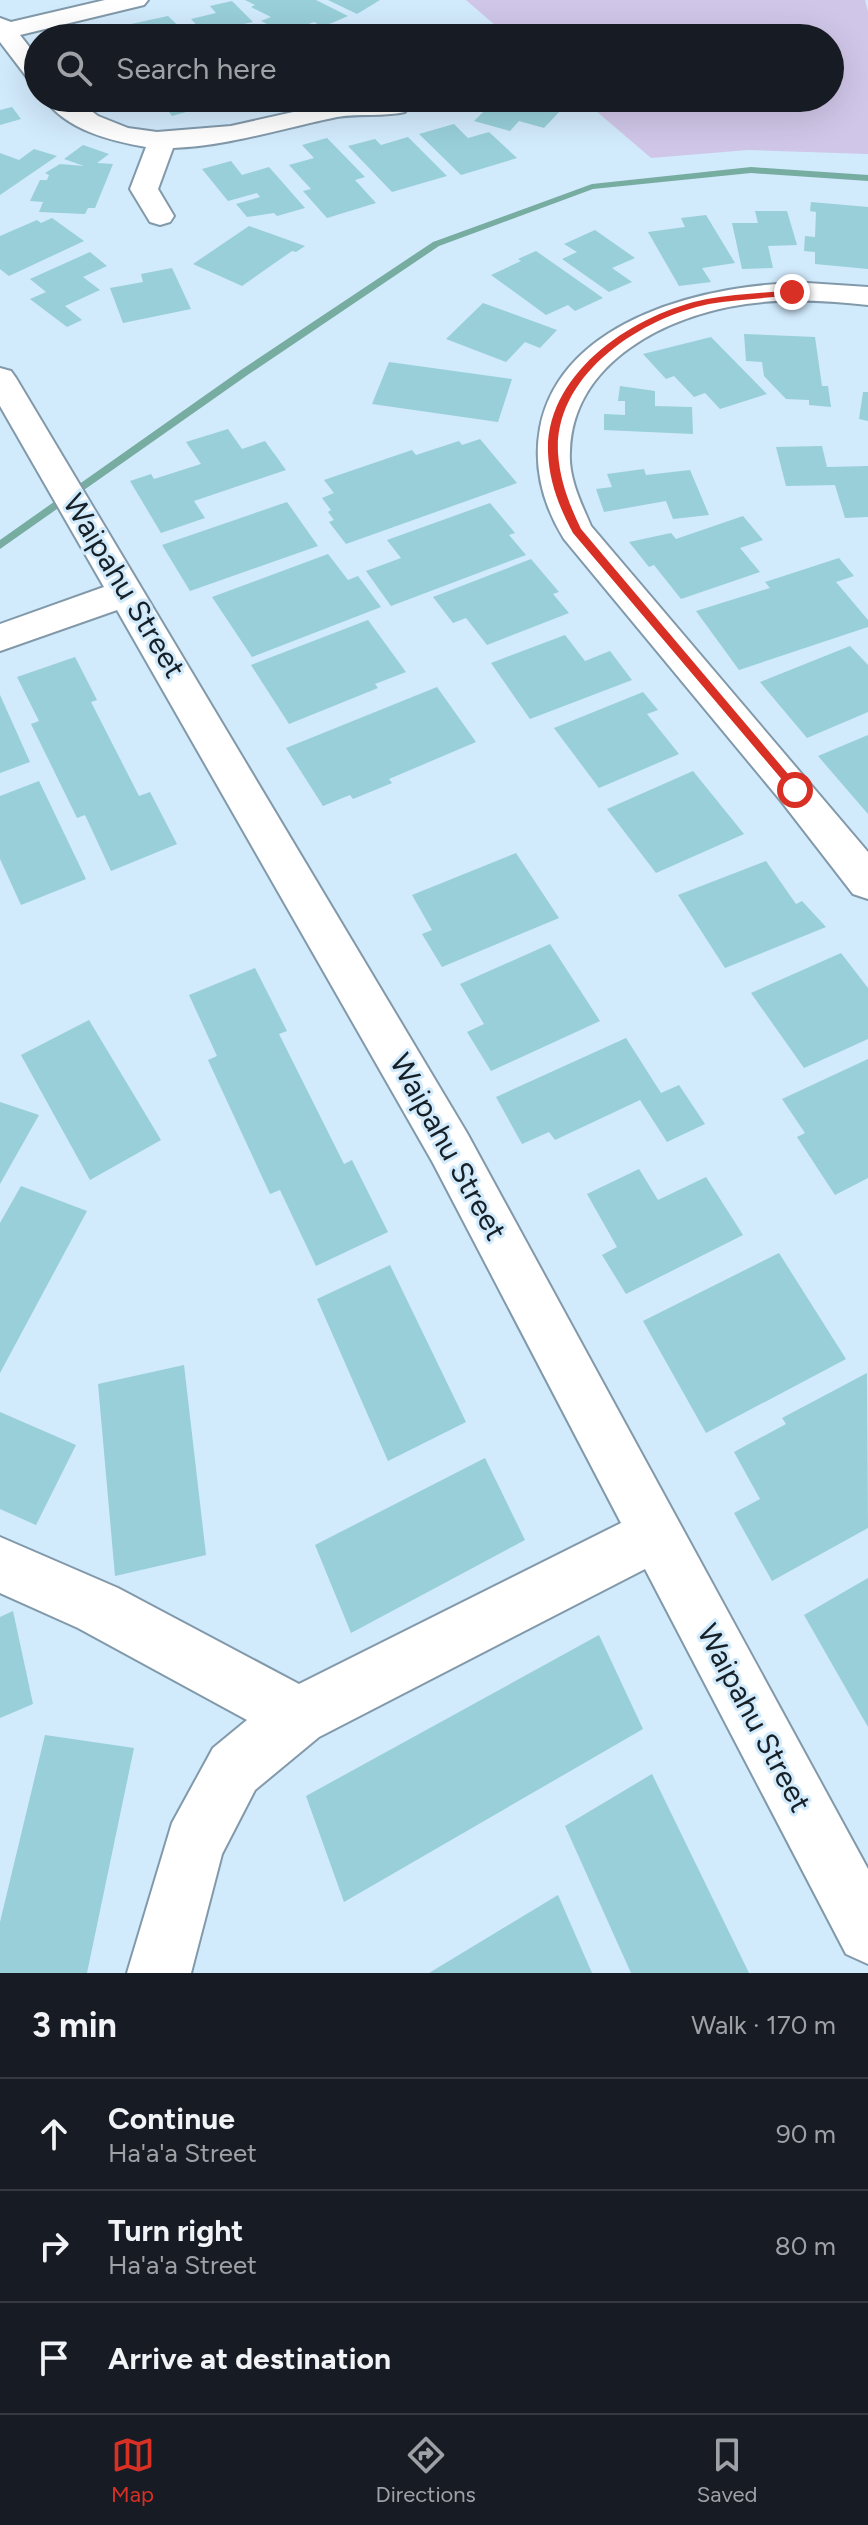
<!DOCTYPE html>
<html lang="en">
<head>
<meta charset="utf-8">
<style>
	:root { --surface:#171b24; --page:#242831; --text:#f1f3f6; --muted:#9ea1a6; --line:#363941; --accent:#d93025 }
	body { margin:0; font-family:Figtree,sans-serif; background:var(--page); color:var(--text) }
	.stop { position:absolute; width:24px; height:24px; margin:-18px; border:6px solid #d93025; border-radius:50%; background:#fff }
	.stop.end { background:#d93025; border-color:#fff; box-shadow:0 2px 8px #0008 }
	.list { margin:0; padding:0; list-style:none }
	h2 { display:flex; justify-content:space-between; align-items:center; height:104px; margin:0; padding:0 32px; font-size:34px }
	h2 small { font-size:26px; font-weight:400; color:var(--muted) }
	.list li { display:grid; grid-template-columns:52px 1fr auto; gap:24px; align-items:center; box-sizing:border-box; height:112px; padding:0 32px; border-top:2px solid var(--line) }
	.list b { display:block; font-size:30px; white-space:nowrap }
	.list p { margin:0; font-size:26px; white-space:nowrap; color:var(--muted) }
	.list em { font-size:26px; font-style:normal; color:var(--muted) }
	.icon { flex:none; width:44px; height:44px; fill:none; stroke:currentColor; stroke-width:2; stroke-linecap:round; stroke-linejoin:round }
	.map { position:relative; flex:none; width:868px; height:1973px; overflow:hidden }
	.search { position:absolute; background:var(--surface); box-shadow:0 8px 32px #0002; left:24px; right:24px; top:24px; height:88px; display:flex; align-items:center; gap:20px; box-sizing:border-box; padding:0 28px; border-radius:44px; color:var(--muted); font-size:30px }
	.sheet { height:440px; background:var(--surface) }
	nav { display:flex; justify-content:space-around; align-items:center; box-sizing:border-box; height:112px; border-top:2px solid var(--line); background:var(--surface); font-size:22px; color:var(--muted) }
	nav a { display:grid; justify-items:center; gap:4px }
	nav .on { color:var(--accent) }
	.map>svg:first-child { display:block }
	.green { fill:#d0c6e8 }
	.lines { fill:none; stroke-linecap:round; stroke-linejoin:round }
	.stream { fill:#77aca1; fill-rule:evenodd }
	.building { fill:#98cfd9 }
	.minor-casing { stroke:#8299aa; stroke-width:4 }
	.minor { fill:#fff; fill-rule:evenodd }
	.route { fill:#d93025 }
	.labels { text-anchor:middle; stroke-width:6; stroke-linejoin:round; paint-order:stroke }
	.street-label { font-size:30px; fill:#162026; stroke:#d1eafc }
</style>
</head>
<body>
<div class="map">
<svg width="868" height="1973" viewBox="0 0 868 1973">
	<rect width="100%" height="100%" fill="#d1eafc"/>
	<!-- green -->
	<path class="green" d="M466,0H865L868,12V154L748,150L651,158L581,98H830V38H510Z"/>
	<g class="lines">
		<!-- stream -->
		<path class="stream" d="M751,167L868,175V181L751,173L593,189L439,246L249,374L0,549V540L241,370L433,242L592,184Z"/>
	</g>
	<!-- building -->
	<g class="building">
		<path d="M245,0H316L348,16L332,23L321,26L314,22L285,33L261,21L271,17L251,7L255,5Z"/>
		<path d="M328,0H380L357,14Z"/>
		<path d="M232,1L253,22L234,26L244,38H209L191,19L216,13L210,6Z"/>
		<path d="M168,16L191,38H126L117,27Z"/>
		<path d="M359,28L369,38H325L324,37Z"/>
		<path d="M461,28L484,35L446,38Z"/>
		<path d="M127,98H188L197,109L172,116L163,104L137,111Z"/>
		<path d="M241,98H272L275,101L250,108Z"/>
		<path d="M510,98L560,111L544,128L519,121L510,131L474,121L486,109L497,112Z"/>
		<path d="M12,107L21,119L0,125V110Z"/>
		<path d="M454,124L468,138L489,132L517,158L461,175L419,134Z"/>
		<path d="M408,137L447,176L392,192L348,146L375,139L381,145Z"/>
		<path d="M327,138L365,177L355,180L376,203L327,218L303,191L311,189L289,165L314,158L302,145Z"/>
		<path d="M83,145L109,154L97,163L113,164L95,208H88L85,214L39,212L43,202L30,201L40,180H47L49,175L45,173L60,164L84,166L64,159Z"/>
		<path d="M34,149L57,156L0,195V153L19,160Z"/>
		<path d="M231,161L242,175L269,167L305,208L277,216L274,213L247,217L236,204L260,197L257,193L228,201L202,169Z"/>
		<path d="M811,202L868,207V269L815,264V252L804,251L805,236L815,237L816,212L810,211Z"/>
		<path d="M755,211H787L797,245L768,246L773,268L742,269L732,223H758Z"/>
		<path d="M706,215L735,263L702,268L711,282L679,286L648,232L685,227L681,218Z"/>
		<path d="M52,218L84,241L9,276L0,269V236L37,220L41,223Z"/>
		<path d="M249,226L305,246L296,252L292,251L242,286L193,264Z"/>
		<path d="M595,230L635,258L612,268L632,282L609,292L562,259L577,252L564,244Z"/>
		<path d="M536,251L603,298L575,311L568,305L546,315L491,275L521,261L518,259Z"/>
		<path d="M90,252L107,266L83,277L100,290L65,306L82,320L67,327L30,299L46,292L30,279Z"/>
		<path d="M172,268L191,309L123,323L110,288L143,282L141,274Z"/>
		<path d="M483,303L557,330L540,348L525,342L506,362L446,339Z"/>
		<path d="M744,334L815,337L822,386H828L831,407L809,405V400L786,399L764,376L762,362L746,361Z"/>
		<path d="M711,337L767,394L720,409L705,393L694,397L674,376L666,379L643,354Z"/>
		<path d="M389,362L512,379L498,422L372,404Z"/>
		<path d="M620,386L655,391V406L692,407L693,434L604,430V414L625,415V401H618Z"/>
		<path d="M863,392H868V421L859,419Z"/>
		<path d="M228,429L242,449L265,441L286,470L194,501L205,518L161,533L130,481L151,474L154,479L201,464L186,442Z"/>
		<path d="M480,439L517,483L346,544L329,522L334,520L328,512L331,510L322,498L334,493L324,480L412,450L416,455L459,441L462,445Z"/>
		<path d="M822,446L827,467L868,466V517L845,518L835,485L786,486L776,447Z"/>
		<path d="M644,469L646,475L690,470L709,515L673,519L666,501L604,512L596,489L612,487L607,474Z"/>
		<path d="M287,502L318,546L190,591L162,545Z"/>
		<path d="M490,503L515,533L509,535L526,555L391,606L366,571L401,558L387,540Z"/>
		<path d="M743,516L763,540L740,548L760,572L681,599L654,565L649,567L629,542L671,533L676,539Z"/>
		<path d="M328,554L348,580L358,576L381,607L252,657L212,597Z"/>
		<path d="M839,558L854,576L836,582L868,620V627L739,670L696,611L770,588L765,582Z"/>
		<path d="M531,559L559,592L553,594L569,613L487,645L466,618L453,623L433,597Z"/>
		<path d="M368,620L406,672L375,684L378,688L289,724L251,665Z"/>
		<path d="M565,635L585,661L610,651L632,680L530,719L491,663Z"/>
		<path d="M850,646L868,665V712L807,738L760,682Z"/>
		<path d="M75,657L97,700L91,702L139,796L150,792L177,844L111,871L85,815L77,818L31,724L39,721L17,677Z"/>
		<path d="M437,687L476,742L389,779L392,783L353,799L350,795L323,806L286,748Z"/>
		<path d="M643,692L658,710L647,714L679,754L599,788L554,728Z"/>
		<path d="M0,695L30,762L0,773Z"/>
		<path d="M868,735V814L818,756Z"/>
		<path d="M693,771L744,834L656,873L607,809Z"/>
		<path d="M39,781L86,879L21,905L0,859V796Z"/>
		<path d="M516,853L559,918L442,967L422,934L432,930L412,895Z"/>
		<path d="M766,861L796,904L802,901L826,927L725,968L678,895Z"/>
		<path d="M550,944L600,1021L491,1071L467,1032L484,1024L460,984Z"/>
		<path d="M841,953L868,988V1039L804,1068L751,993Z"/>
		<path d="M255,968L287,1031L279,1034L344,1164L352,1160L388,1232L316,1266L280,1190L270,1194L208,1060L217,1056L189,995Z"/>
		<path d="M89,1020L161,1140L90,1180L21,1055Z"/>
		<path d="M626,1038L661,1093L679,1085L705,1124L667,1142L640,1100L555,1140L549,1132L522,1144L496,1097Z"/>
		<path d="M868,1059V1178L835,1195L797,1137L805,1133L782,1099Z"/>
		<path d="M0,1102L39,1115L0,1184Z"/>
		<path d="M639,1169L658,1200L706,1177L743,1235L626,1294L602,1255L617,1247L587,1194Z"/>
		<path d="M21,1186L87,1211L0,1373V1223Z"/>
		<path d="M779,1253L846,1359L706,1433L643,1321Z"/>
		<path d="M390,1265L466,1422L388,1461L317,1299Z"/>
		<path d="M184,1365L206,1555L115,1576L98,1384Z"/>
		<path d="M867,1373L868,1528L772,1581L734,1513L760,1499L734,1452L786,1424L782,1418Z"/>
		<path d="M0,1412L76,1445L36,1525L0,1509Z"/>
		<path d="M485,1458L525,1540L351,1633L315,1545Z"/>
		<path d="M868,1578V1727L804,1615Z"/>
		<path d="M13,1611L33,1704L0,1718V1617Z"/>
		<path d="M599,1635L643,1729L344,1902L306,1796Z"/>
		<path d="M45,1735L134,1748L87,1973H0V1922Z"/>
		<path d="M652,1774L749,1973H631L565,1826Z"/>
		<path d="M558,1895L592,1973H429Z"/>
	</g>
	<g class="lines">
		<defs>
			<g id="minor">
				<path d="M105,0H148L144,5L20,35L38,58V83L29,80L0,42V18L11,22Z"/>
				<path d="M44,98H74L98,116L128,128L157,132L231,126L347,100H405L409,106L405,112C383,117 360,113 337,117C283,128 229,146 173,148L158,189L174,216L170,222L160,225L150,222L130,189L146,147C111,141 66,130 44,98Z"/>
				<path d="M807,283L868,287V305C828,301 787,298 746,304C668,315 573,361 570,451C568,477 581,503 591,526L868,852V899L853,894L781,801L564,539C543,505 533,467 540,428C561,317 712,283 807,283Z"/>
				<path d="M0,368L11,371L16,378L467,1133L868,1869V1964L846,1954L645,1569L319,1737L255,1790L222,1854L191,1973H127L172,1823L213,1748L247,1720L78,1628L0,1593V1537L118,1588L299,1684L621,1523L433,1163L117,610L0,651V624L104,587L0,406Z"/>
			</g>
		</defs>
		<!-- minor casing -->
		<use href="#minor" class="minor-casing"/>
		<!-- minor -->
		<use href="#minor" class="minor"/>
	</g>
	<!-- route -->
	<path class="route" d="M792,290L795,294C767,299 737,299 709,304C641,318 554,374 558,453C560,481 569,504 581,529L799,787L801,790L795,795L573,533C559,507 549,481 548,452C546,371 636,313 707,299C735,294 764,293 792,290Z"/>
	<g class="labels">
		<!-- street labels -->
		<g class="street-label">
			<text transform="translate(124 586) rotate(59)" y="10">Waipahu Street</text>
			<text transform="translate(448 1147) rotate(61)" y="10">Waipahu Street</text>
			<text transform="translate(754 1718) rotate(62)" y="10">Waipahu Street</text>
		</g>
	</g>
</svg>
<div class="stop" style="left:795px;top:790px"></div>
<div class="stop end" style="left:792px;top:292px"></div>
<div class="search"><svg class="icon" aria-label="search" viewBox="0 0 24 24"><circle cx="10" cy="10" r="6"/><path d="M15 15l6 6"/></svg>Search here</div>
</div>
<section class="sheet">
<h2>3 min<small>Walk · 170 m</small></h2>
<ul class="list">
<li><svg class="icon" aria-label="ahead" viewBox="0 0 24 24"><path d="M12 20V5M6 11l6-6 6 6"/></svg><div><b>Continue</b><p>Ha'a'a Street</p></div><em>90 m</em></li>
<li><svg class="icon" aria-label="right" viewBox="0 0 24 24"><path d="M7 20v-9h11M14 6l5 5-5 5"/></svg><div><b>Turn right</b><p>Ha'a'a Street</p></div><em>80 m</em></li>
<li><svg class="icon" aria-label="arrive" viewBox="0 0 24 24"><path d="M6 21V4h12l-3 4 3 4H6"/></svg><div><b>Arrive at destination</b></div></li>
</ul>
</section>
<nav>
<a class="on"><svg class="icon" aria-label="map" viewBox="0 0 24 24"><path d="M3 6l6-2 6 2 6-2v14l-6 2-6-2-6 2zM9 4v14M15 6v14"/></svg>Map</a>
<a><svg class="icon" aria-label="directions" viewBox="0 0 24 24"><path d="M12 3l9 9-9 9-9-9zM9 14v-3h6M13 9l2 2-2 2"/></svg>Directions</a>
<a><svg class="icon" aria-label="saved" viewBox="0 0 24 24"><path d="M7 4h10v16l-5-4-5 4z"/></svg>Saved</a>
</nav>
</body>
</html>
